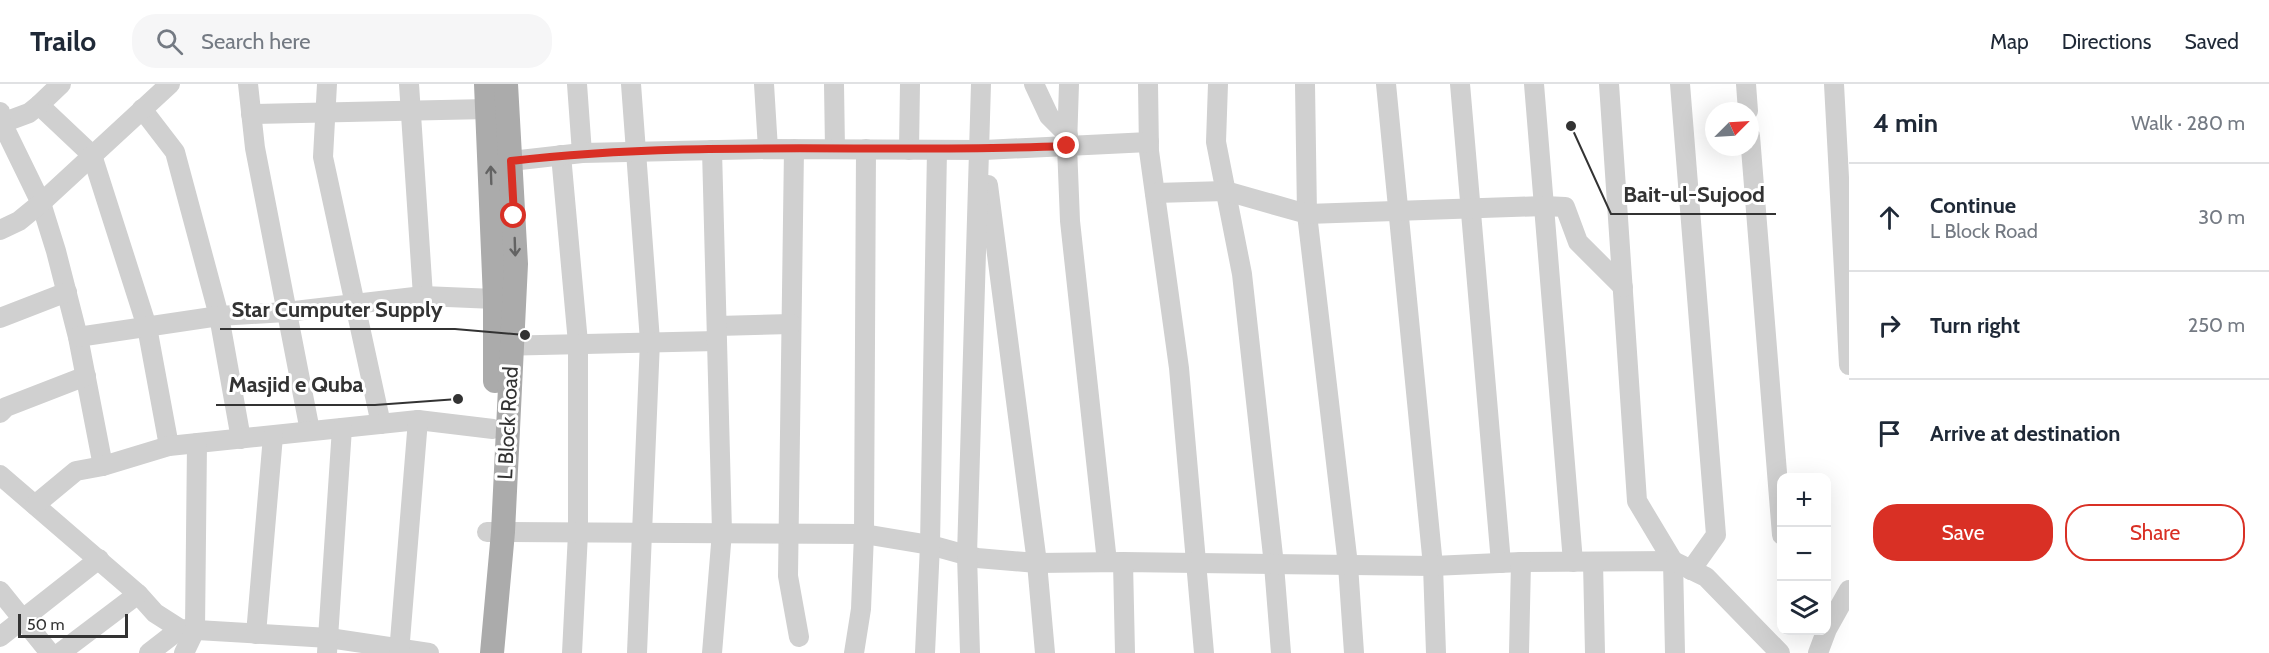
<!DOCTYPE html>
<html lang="en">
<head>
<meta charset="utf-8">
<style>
	:root { --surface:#fff; --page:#f6f6f7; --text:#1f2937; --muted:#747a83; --line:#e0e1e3; --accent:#d93025 }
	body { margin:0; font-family:Cabin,sans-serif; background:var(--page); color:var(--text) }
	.controls { position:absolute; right:18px; bottom:18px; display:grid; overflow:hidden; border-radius:12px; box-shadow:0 6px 24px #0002 }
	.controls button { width:54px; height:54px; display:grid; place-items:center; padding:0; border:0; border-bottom:2px solid var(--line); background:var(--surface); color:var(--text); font:30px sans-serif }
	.compass { position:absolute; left:1705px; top:18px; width:54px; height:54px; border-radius:50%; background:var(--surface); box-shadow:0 6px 24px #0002; rotate:66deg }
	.scale { position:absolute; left:18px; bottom:15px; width:110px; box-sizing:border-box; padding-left:6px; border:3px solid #333; border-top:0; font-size:16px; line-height:21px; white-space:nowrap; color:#333; -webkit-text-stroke:4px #fff; paint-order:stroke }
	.stop { position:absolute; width:18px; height:18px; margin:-14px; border:4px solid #d93025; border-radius:50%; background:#fff }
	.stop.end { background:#d93025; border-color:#fff; box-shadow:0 2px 6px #0008 }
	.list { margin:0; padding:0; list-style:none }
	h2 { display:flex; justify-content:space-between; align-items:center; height:78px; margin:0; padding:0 24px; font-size:26px }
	h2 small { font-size:20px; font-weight:400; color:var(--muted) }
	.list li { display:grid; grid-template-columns:39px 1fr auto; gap:18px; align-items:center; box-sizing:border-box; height:108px; padding:0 24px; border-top:2px solid var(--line) }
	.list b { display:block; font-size:22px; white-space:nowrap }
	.list p { margin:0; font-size:20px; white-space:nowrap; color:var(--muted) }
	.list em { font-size:20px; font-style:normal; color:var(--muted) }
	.actions { display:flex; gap:12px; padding:18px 24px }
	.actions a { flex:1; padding:14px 0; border:2px solid var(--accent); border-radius:24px; text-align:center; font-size:21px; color:var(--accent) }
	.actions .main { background:var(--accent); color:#fff }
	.icon { flex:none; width:33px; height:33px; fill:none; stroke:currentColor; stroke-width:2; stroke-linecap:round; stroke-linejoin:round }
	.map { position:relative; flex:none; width:1849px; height:569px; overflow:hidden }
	header { display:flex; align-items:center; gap:36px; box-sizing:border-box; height:84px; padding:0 30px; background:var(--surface); border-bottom:2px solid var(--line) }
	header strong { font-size:28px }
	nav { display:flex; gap:33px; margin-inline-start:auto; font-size:21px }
	.search { width:420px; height:54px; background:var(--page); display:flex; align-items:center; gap:15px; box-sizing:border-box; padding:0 21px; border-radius:24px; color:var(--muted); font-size:22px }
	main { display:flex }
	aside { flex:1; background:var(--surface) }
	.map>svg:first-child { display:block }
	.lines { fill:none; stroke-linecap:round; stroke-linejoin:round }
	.minor { stroke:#d0d0d0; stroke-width:20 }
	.major { stroke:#ababab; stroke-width:24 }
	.oneway { stroke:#636363 }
	.route { stroke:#d93025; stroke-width:8 }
	.labels { text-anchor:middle; stroke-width:6; stroke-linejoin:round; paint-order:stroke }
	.street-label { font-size:21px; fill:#333; stroke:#fff }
	.leader { fill:none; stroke:#333; stroke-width:2 }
	.callout-dot { fill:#333; stroke:#fff; stroke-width:2 }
	.callout-label { font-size:22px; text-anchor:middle; font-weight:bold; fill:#333; stroke:#fff; stroke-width:6; stroke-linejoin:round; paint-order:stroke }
</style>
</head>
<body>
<header>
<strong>Trailo</strong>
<div class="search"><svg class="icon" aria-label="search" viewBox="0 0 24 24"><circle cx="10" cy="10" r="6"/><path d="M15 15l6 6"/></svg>Search here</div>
<nav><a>Map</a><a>Directions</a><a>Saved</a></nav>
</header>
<main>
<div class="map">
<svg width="1849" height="569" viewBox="0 0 1849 569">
	<rect width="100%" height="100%" fill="#fff"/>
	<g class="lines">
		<!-- minor -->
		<g class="minor">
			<path d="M61,0L39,21L92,71L147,243L169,362"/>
			<path d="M248,0L255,64L310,347"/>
			<path d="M327,0L323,73L381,340"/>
			<path d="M409,0L423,212"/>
			<path d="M577,0L582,69"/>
			<path d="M631,0L650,257L637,569"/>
			<path d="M764,0L768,65"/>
			<path d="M834,0L835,65"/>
			<path d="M1034,0L1049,32L1068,51"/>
			<path d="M1069,0L1067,62L1070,137L1107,478"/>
			<path d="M1148,0L1149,67L1179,284L1204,569"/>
			<path d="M1218,0L1216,58L1242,190L1274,481L1281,569"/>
			<path d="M1305,0L1307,130L1348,481L1354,569"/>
			<path d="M1386,0L1433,482L1436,569"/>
			<path d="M1460,0L1501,479"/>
			<path d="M1534,0L1573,478"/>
			<path d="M1609,0L1637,417L1673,477L1675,569"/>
			<path d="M1680,0L1716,451L1691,486"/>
			<path d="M1746,0L1748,27"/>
			<path d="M1834,0L1849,281"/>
			<path d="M142,25L175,68L219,232L241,355"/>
			<path d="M0,28L2,39L29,29L39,21"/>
			<path d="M251,30L488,25"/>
			<path d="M2,39L41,119L56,167L78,253L103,382"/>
			<path d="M1750,52L1782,451"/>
			<path d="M794,65L788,492L799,553"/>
			<path d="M909,66L910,0"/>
			<path d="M561,71L578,259V449L572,569"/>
			<path d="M511,77L582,69L768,65L984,66L1149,58"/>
			<path d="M988,101L1037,479L1045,569"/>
			<path d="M1155,109L1226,107L1307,130L1544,122L1565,123L1578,158L1623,203"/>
			<path d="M0,146L19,137L41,119L170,0"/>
			<path d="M0,234L67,208"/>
			<path d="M717,242L791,240"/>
			<path d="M78,253L219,232L286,228L423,212L495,215"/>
			<path d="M498,262L717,257"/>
			<path d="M0,329L6,323L86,292"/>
			<path d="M0,391L138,510L155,529L180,545L329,554L429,569"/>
			<path d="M35,421L76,387L103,382L169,362L418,336L493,345"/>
			<path d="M487,448L864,450L930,461L977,474L1037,479L1123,478L1433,482L1521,478L1673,477L1706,493L1780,569"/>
			<path d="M1123,478L1125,569"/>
			<path d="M1593,478L1595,569"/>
			<path d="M0,507L50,569"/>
			<path d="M256,550L273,352"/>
			<path d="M0,553L99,475"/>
			<path d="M60,569L138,510"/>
			<path d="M149,569L180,545"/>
			<path d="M184,569L195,546L197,359"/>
			<path d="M327,569L342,344"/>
			<path d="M399,569L418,336"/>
			<path d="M712,569L722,448L712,66"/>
			<path d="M854,569L861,525L864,450L866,65"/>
			<path d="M925,569L930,461L937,66"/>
			<path d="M970,569L967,471L981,0"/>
			<path d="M1519,569L1521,478"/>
			<path d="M1818,569L1827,545L1849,506"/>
		</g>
		<!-- major -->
		<g class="major">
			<path d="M486,0L495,215V297"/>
			<path d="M492,569L503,448L516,180L506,0"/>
		</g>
	</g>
	<!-- one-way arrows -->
	<defs><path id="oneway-shaft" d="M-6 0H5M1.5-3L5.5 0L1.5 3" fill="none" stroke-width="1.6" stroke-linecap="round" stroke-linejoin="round" transform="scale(1.5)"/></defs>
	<g class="oneway">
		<use href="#oneway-shaft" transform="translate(491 91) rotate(-92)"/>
		<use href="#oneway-shaft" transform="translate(515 163) rotate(88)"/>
	</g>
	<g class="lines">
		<!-- route -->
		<path class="route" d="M514,132L511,77C695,55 882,70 1067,62"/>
	</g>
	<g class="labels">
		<!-- street labels -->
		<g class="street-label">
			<text transform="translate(508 339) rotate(-87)" y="7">L Block Road</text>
		</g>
	</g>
	<!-- callouts -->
	<path class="leader" d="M1571 42L1611 130H1776M525 251L455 245H220M458 315L375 321H216"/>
	<g class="callout-dot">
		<circle cx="1571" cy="42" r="6"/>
		<circle cx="525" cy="251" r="6"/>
		<circle cx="458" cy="315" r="6"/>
	</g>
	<g class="callout-label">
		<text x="1694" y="118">Bait-ul-Sujood</text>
		<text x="337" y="233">Star Cumputer Supply</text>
		<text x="296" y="308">Masjid e Quba</text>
	</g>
</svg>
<div class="controls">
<button>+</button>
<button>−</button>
<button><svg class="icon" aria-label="layers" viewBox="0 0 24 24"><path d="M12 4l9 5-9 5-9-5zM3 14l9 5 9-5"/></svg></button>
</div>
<svg class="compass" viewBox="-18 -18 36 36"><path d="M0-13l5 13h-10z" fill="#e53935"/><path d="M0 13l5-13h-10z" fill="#747a83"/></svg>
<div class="scale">50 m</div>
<div class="stop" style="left:514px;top:132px"></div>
<div class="stop end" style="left:1067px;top:62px"></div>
</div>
<aside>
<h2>4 min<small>Walk · 280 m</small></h2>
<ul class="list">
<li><svg class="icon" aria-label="ahead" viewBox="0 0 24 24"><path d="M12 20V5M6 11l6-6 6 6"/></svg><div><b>Continue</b><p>L Block Road</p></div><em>30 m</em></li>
<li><svg class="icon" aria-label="right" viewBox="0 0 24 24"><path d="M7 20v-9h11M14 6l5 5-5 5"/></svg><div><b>Turn right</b></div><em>250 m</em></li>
<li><svg class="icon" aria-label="arrive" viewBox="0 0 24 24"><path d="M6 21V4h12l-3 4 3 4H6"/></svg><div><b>Arrive at destination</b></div></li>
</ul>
<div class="actions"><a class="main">Save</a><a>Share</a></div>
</aside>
</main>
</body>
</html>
